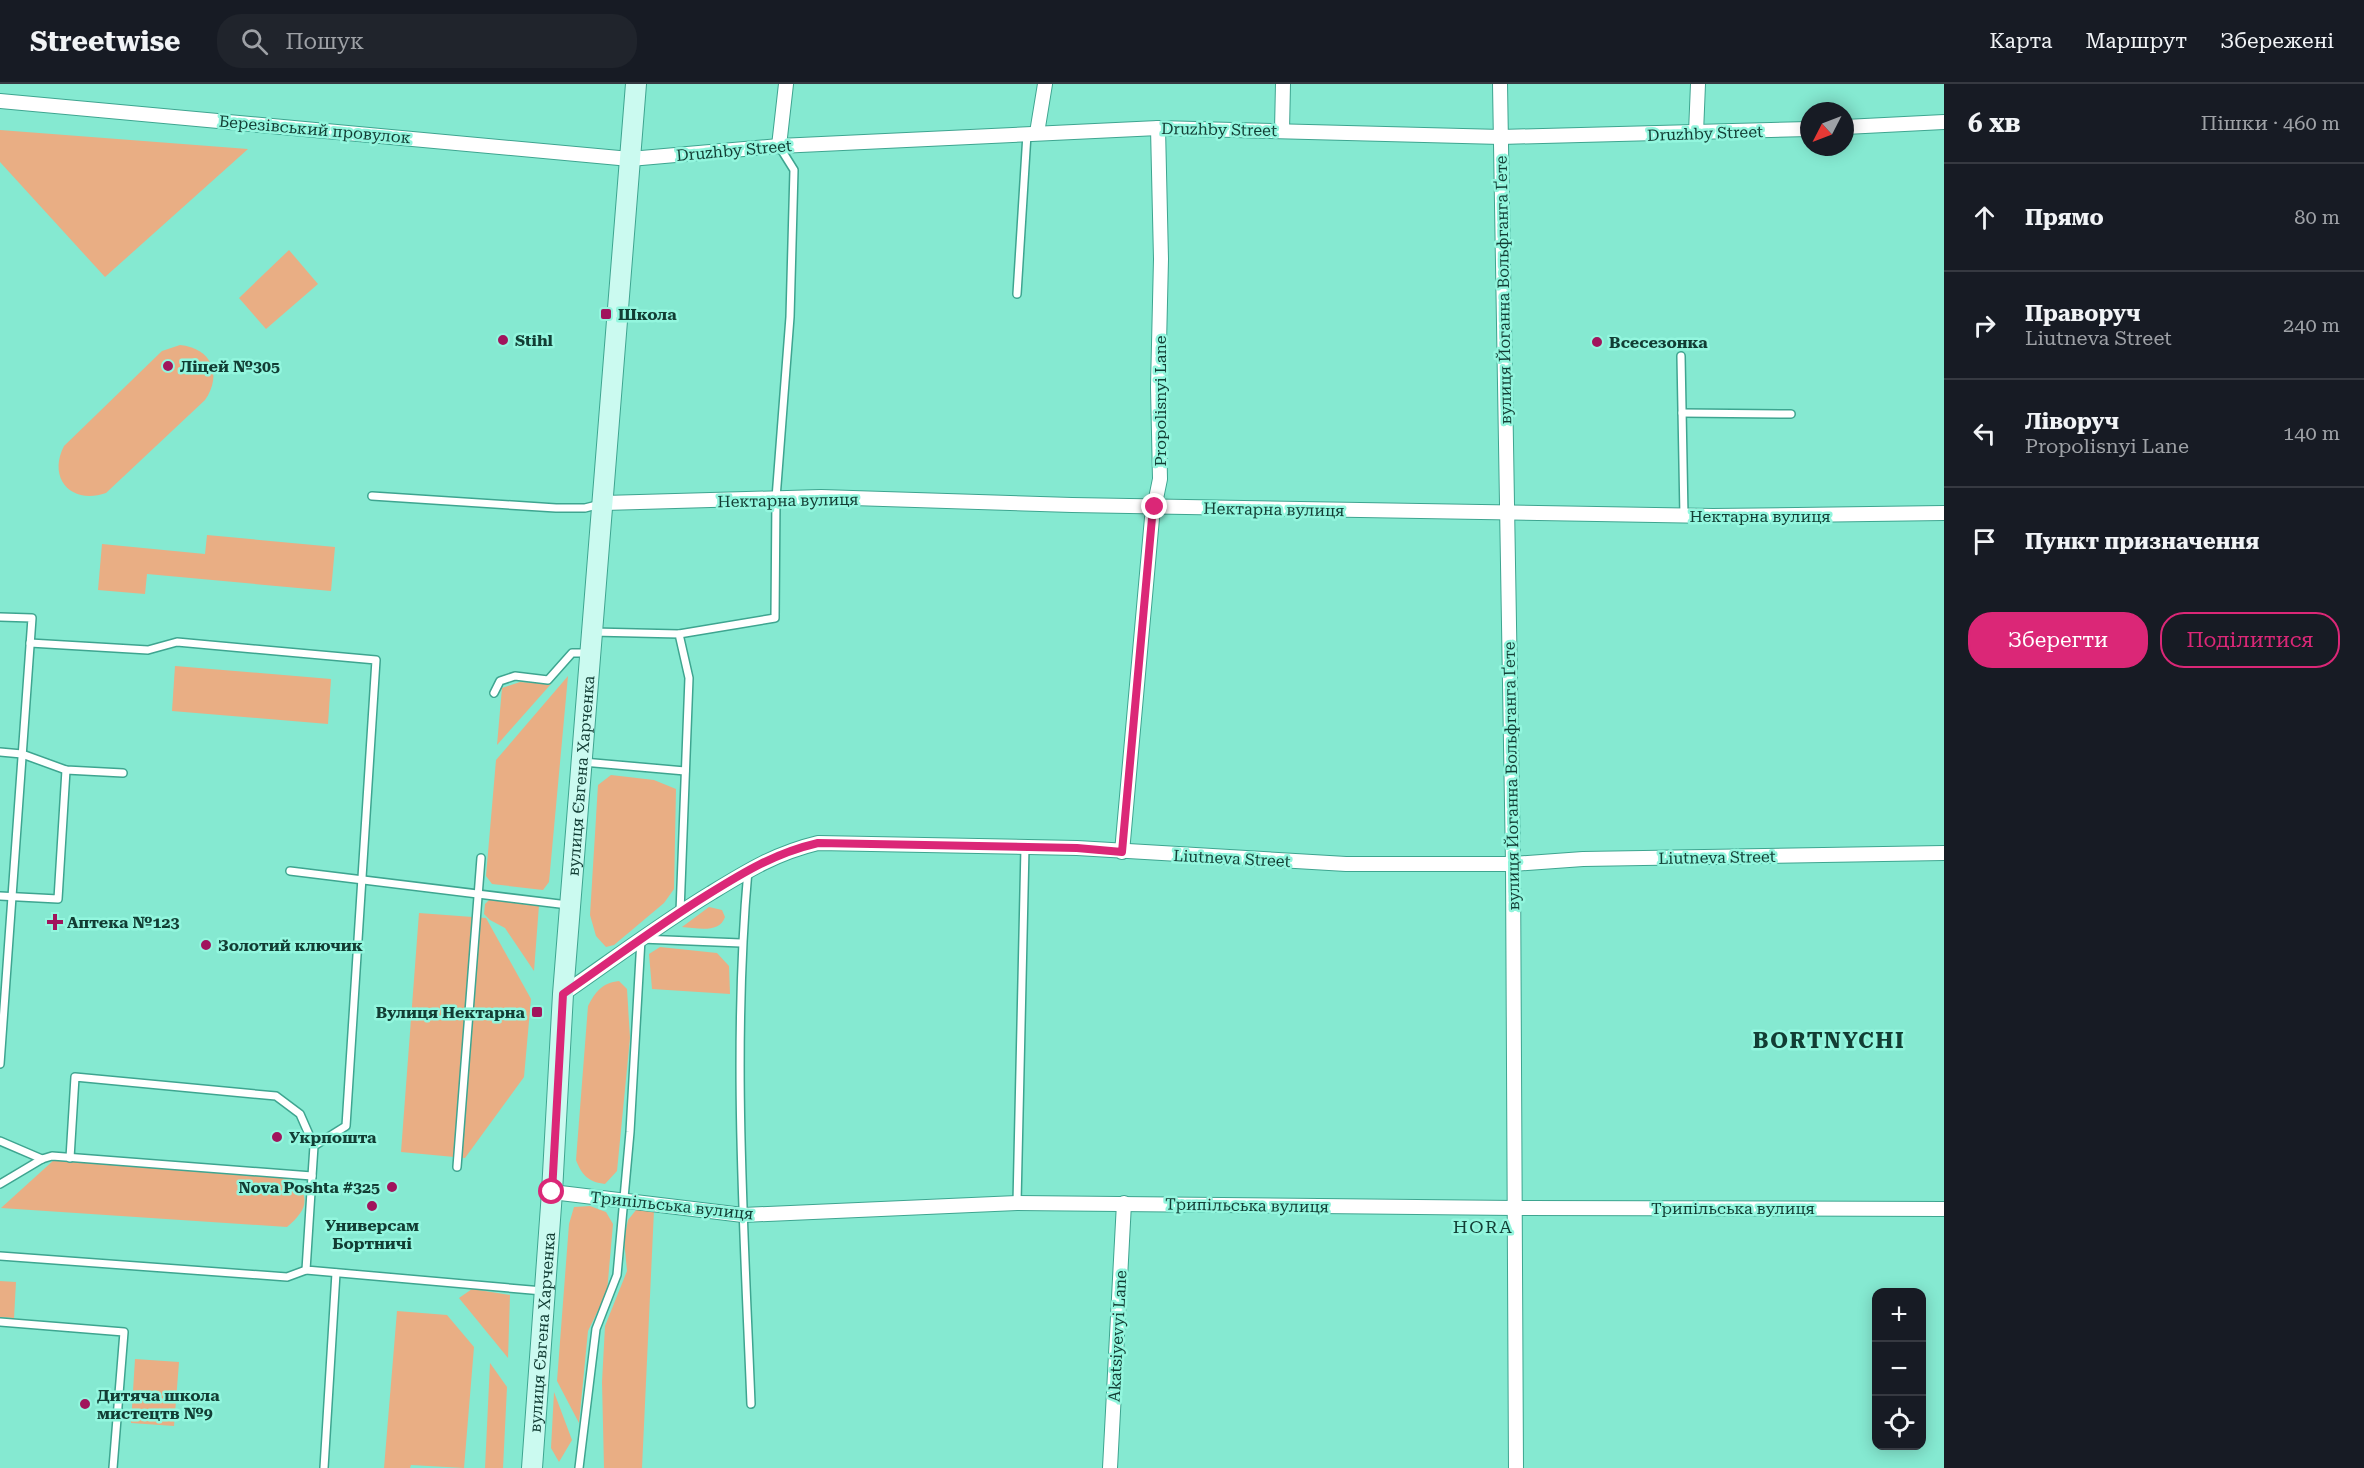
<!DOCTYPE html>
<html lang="uk">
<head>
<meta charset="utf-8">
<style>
	:root { --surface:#171b24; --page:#20242c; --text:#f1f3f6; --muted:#9ea1a6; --line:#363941; --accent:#db2777 }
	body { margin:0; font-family:"Roboto Serif",serif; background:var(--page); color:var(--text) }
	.controls { position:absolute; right:18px; bottom:18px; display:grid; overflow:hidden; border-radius:12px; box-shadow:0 3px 15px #0003 }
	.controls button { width:54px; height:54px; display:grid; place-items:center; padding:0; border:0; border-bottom:2px solid var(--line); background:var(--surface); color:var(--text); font:30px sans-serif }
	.compass { position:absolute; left:1800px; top:18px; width:54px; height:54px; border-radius:50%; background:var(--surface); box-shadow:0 3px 15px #0003; rotate:228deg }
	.stop { position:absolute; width:18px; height:18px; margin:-14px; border:4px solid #db2777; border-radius:50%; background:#fff }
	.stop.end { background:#db2777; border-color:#fff; box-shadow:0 2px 6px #0008 }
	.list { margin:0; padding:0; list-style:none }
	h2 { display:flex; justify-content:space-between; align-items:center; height:78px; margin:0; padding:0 24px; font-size:26px }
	h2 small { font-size:20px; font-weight:400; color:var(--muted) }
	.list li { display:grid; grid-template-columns:39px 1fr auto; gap:18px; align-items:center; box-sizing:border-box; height:108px; padding:0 24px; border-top:2px solid var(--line) }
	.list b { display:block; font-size:22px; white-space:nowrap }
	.list p { margin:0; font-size:20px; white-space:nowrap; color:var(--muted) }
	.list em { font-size:20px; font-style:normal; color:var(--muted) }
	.actions { display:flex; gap:12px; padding:18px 24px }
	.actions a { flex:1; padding:14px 0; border:2px solid var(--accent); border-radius:24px; text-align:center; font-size:21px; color:var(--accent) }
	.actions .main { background:var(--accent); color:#fff }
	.icon { flex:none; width:33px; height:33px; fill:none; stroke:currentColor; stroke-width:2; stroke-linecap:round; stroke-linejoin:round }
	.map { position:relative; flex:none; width:1944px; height:1384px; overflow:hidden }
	header { display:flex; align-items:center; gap:36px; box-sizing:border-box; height:84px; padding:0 30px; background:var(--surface); border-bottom:2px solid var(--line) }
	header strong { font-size:28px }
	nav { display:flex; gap:33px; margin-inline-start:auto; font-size:21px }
	.search { width:420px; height:54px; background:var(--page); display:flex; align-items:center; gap:15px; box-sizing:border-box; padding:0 21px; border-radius:24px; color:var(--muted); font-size:22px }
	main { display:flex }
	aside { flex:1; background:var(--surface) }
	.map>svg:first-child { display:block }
	.green { fill:#e9ae84 }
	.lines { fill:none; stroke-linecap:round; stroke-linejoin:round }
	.service-casing { stroke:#3ea590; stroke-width:10 }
	.minor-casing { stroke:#3ea590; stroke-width:16 }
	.secondary-casing { stroke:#3ea590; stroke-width:22 }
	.service { stroke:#fff; stroke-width:7 }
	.minor { stroke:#fff; stroke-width:14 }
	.secondary { stroke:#cbfaf0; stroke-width:20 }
	.route { stroke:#db2777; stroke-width:8 }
	.poi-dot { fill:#a1145c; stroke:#93f6de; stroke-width:2 }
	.labels { text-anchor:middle; stroke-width:5; stroke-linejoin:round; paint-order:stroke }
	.street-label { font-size:16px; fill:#123d34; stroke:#93f6de }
	.poi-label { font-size:16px; font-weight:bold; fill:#123d34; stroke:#93f6de; text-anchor:start }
	.neighbourhood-label { font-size:18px; letter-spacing:1.5px; fill:#123d34; stroke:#93f6de }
	.district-label { font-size:22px; font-weight:bold; letter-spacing:1.5px; fill:#123d34; stroke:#93f6de }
</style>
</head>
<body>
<header>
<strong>Streetwise</strong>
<div class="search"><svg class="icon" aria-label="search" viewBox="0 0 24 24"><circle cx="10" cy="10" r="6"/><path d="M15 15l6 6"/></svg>Пошук</div>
<nav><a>Карта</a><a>Маршрут</a><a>Збережені</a></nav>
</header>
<main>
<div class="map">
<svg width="1944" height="1384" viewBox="0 0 1944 1384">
	<rect width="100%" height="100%" fill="#85e9d1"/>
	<!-- green -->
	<g class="green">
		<path d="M0,46L248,65L105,193L0,78Z"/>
		<path d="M289,166L318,200L266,245L239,214Z"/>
		<path d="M180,261C211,264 223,290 205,316L106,409C72,421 47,395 64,362L162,267Z"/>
		<path d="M207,451L335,463L331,507L147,490L145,510L98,506L102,460L205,470Z"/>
		<path d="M175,582L331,595L328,640L172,627Z"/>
		<path d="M568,592L549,798L543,806L492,800L486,792L496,676Z"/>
		<path d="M520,598L551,600L497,661L502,604Z"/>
		<path d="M611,691L654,696L676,705L674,805L664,819L614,861L606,863L596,852L590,831L598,701Z"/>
		<path d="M491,814L539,821L534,887L505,844L490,836L484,830L485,820Z"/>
		<path d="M709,823L722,826L725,833C719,850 697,844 682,843Z"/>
		<path d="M419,829L486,834L531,915L524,993L465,1074L401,1068Z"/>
		<path d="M660,863L717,869L729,882L730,910L652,905L649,870Z"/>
		<path d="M619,897L627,905L630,954L617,1087L605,1100C589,1098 582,1092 576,1076L588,922C595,908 602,899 619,897Z"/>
		<path d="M55,1075L291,1094C312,1113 307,1126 287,1143L1,1124Z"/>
		<path d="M590,1122L606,1128L613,1140L607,1208L588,1247L579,1339L557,1297L569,1140L574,1123Z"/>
		<path d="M636,1126H654L642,1384H604L602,1298L605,1242L627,1187L624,1155L628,1136Z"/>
		<path d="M0,1197L16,1198L14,1234L0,1233Z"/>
		<path d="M472,1205L510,1211L508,1274L459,1214Z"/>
		<path d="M397,1227L447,1231L474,1263L464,1384L411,1381L410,1384H384Z"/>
		<path d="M135,1275L179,1278L174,1342L131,1339Z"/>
		<path d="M490,1279L507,1303L503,1384H485Z"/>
		<path d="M554,1308L572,1356L559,1378L551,1364Z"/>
	</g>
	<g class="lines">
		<defs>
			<g id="service">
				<path d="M1017,210L1027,50"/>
				<path d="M1681,272L1684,432"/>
				<path d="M1682,329L1791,330"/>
				<path d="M372,412L556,424H585L601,420"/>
				<path d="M0,533L32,534L0,980"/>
				<path d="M593,548L679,550L689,594L680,828"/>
				<path d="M679,550L775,534L776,414L790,233L794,86L779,62"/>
				<path d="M30,559L148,566L177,558L376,576L346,1042L314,1062L312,1092"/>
				<path d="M494,609L500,597L515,592L548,596L572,569H588"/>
				<path d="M0,668L22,670L66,686L123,689"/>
				<path d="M583,678L685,687"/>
				<path d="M748,786C732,964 744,1142 751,1320"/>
				<path d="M290,787L568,821"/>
				<path d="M0,812L58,815L66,686"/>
				<path d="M0,1057L42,1075"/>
				<path d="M70,1074L75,993L276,1012L300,1030L314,1062"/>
				<path d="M457,1083L481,774"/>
				<path d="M0,1100L42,1075L52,1072L312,1092L306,1186L543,1207"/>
				<path d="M1017,1119L1025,763"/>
				<path d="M0,1172L287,1193L306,1186"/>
				<path d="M0,1238L124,1248L113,1384"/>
				<path d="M324,1384L336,1189"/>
				<path d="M579,1384L596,1245L617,1191L630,1048L641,855L741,859"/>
			</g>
			<g id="minor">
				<path d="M1500,0L1513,780L1516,1384"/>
				<path d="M0,17L630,75L779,62L1158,44L1501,53L1809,45"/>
				<path d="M1845,43L1944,38"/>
				<path d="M1282,46L1283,0"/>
				<path d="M1037,49L1045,0"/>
				<path d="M1696,49L1698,0"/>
				<path d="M779,62L786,0"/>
				<path d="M604,419L821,413L1072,421L1713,432L1944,429"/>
				<path d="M1122,768L1152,434L1160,395L1158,303L1161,175L1158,44"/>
				<path d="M563,910C612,876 660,840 711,809C747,787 776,769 818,759L1077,764L1346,780H1513L1583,775L1944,769"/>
				<path d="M552,1108L743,1131L1017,1119L1515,1124L1944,1125"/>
				<path d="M1110,1384L1124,1119"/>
			</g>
			<g id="secondary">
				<path id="s1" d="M532,1384L552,1108L563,910L636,0"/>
			</g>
		</defs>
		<!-- service casing -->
		<use href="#service" class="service-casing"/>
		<!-- minor casing -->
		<use href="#minor" class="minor-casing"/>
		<!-- secondary casing -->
		<use href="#secondary" class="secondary-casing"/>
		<!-- service -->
		<use href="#service" class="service"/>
		<!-- minor -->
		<use href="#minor" class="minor"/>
		<!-- secondary -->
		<use href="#secondary" class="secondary"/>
	</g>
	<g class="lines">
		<!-- route -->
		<path class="route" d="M552,1108L563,910C611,877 657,842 707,811C744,788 775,769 818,759L1077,764L1122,768L1152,434L1155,423"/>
	</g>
	<!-- markers -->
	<g class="poi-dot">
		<rect x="600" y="224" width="12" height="12" rx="3"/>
		<circle cx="503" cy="256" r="6"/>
		<circle cx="1597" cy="258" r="6"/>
		<circle cx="168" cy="282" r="6"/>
		<path d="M52 829h6v6h6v6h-6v6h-6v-6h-6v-6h6z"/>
		<circle cx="206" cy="861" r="6"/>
		<rect x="531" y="922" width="12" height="12" rx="3"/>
		<circle cx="277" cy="1053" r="6"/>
		<circle cx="392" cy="1103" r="6"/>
		<circle cx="372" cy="1122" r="6"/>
		<circle cx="85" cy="1320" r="6"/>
	</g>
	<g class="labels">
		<!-- street labels -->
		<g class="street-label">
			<text transform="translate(315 45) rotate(5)" y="6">Березівський провулок</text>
			<text transform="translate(1219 45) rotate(1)" y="6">Druzhby Street</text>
			<text transform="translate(1705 49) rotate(-2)" y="6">Druzhby Street</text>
			<text transform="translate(734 66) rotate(-5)" y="6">Druzhby Street</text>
			<text transform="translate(1503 206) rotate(-91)" y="6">вулиця Йоганна Вольфганга Ґете</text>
			<text transform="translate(1160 317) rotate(-90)" y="6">Propolisnyi Lane</text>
			<text transform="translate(788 416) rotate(-1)" y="6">Нектарна вулиця</text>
			<text transform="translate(1274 425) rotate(1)" y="6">Нектарна вулиця</text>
			<text x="1760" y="438">Нектарна вулиця</text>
			<text dy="6" stroke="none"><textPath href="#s1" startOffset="694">вулиця Євгена Харченка</textPath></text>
			<text transform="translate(1511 692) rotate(-91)" y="6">вулиця Йоганна Вольфганга Ґете</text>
			<text transform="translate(1717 773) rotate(-1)" y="6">Liutneva Street</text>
			<text transform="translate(1232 774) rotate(3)" y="6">Liutneva Street</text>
			<text transform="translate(672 1121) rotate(6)" y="6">Трипільська вулиця</text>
			<text transform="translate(1247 1121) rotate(1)" y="6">Трипільська вулиця</text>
			<text x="1733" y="1130">Трипільська вулиця</text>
			<text dy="6" stroke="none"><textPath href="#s1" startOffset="136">вулиця Євгена Харченка</textPath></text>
			<text transform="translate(1117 1252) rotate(-87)" y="6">Akatsiyevyi Lane</text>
		</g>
		<!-- poi labels -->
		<g class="poi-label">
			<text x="618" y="236">Школа</text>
			<text x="515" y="262">Stihl</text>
			<text x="1609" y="264">Всесезонка</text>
			<text x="180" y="288">Ліцей №305</text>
			<text x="67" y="844">Аптека №123</text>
			<text x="218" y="867">Золотий ключик</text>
			<text x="525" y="934" text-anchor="end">Вулиця Нектарна</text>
			<text x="289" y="1059">Укрпошта</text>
			<text x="380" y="1109" text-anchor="end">Nova Poshta #325</text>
			<text x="372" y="1147" text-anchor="middle">Универсам<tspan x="372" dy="18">Бортничі</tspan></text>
			<text x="97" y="1317">Дитяча школа<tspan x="97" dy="18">мистецтв №9</tspan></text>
		</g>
		<!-- neighbourhood labels -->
		<g class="neighbourhood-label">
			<text x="1483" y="1149">HORA</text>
		</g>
		<!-- district labels -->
		<g class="district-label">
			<text x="1829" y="964">BORTNYCHI</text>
		</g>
	</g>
</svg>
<div class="controls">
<button>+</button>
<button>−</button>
<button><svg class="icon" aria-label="locate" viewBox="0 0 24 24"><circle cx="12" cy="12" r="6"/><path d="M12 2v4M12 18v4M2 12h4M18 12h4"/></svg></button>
</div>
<svg class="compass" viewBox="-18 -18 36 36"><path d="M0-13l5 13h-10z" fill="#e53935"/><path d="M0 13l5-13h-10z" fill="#9ea1a6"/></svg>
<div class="stop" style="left:552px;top:1108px"></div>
<div class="stop end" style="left:1155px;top:423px"></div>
</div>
<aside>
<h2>6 хв<small>Пішки · 460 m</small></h2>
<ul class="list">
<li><svg class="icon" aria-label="ahead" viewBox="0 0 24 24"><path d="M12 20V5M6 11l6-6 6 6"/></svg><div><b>Прямо</b></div><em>80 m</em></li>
<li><svg class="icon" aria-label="right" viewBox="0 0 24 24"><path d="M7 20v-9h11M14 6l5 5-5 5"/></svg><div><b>Праворуч</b><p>Liutneva Street</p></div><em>240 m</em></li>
<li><svg class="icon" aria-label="left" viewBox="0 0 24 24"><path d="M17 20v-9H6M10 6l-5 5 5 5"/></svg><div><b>Ліворуч</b><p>Propolisnyi Lane</p></div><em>140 m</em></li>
<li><svg class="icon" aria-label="arrive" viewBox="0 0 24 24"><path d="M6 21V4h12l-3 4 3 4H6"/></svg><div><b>Пункт призначення</b></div></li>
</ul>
<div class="actions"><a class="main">Зберегти</a><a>Поділитися</a></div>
</aside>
</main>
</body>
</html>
